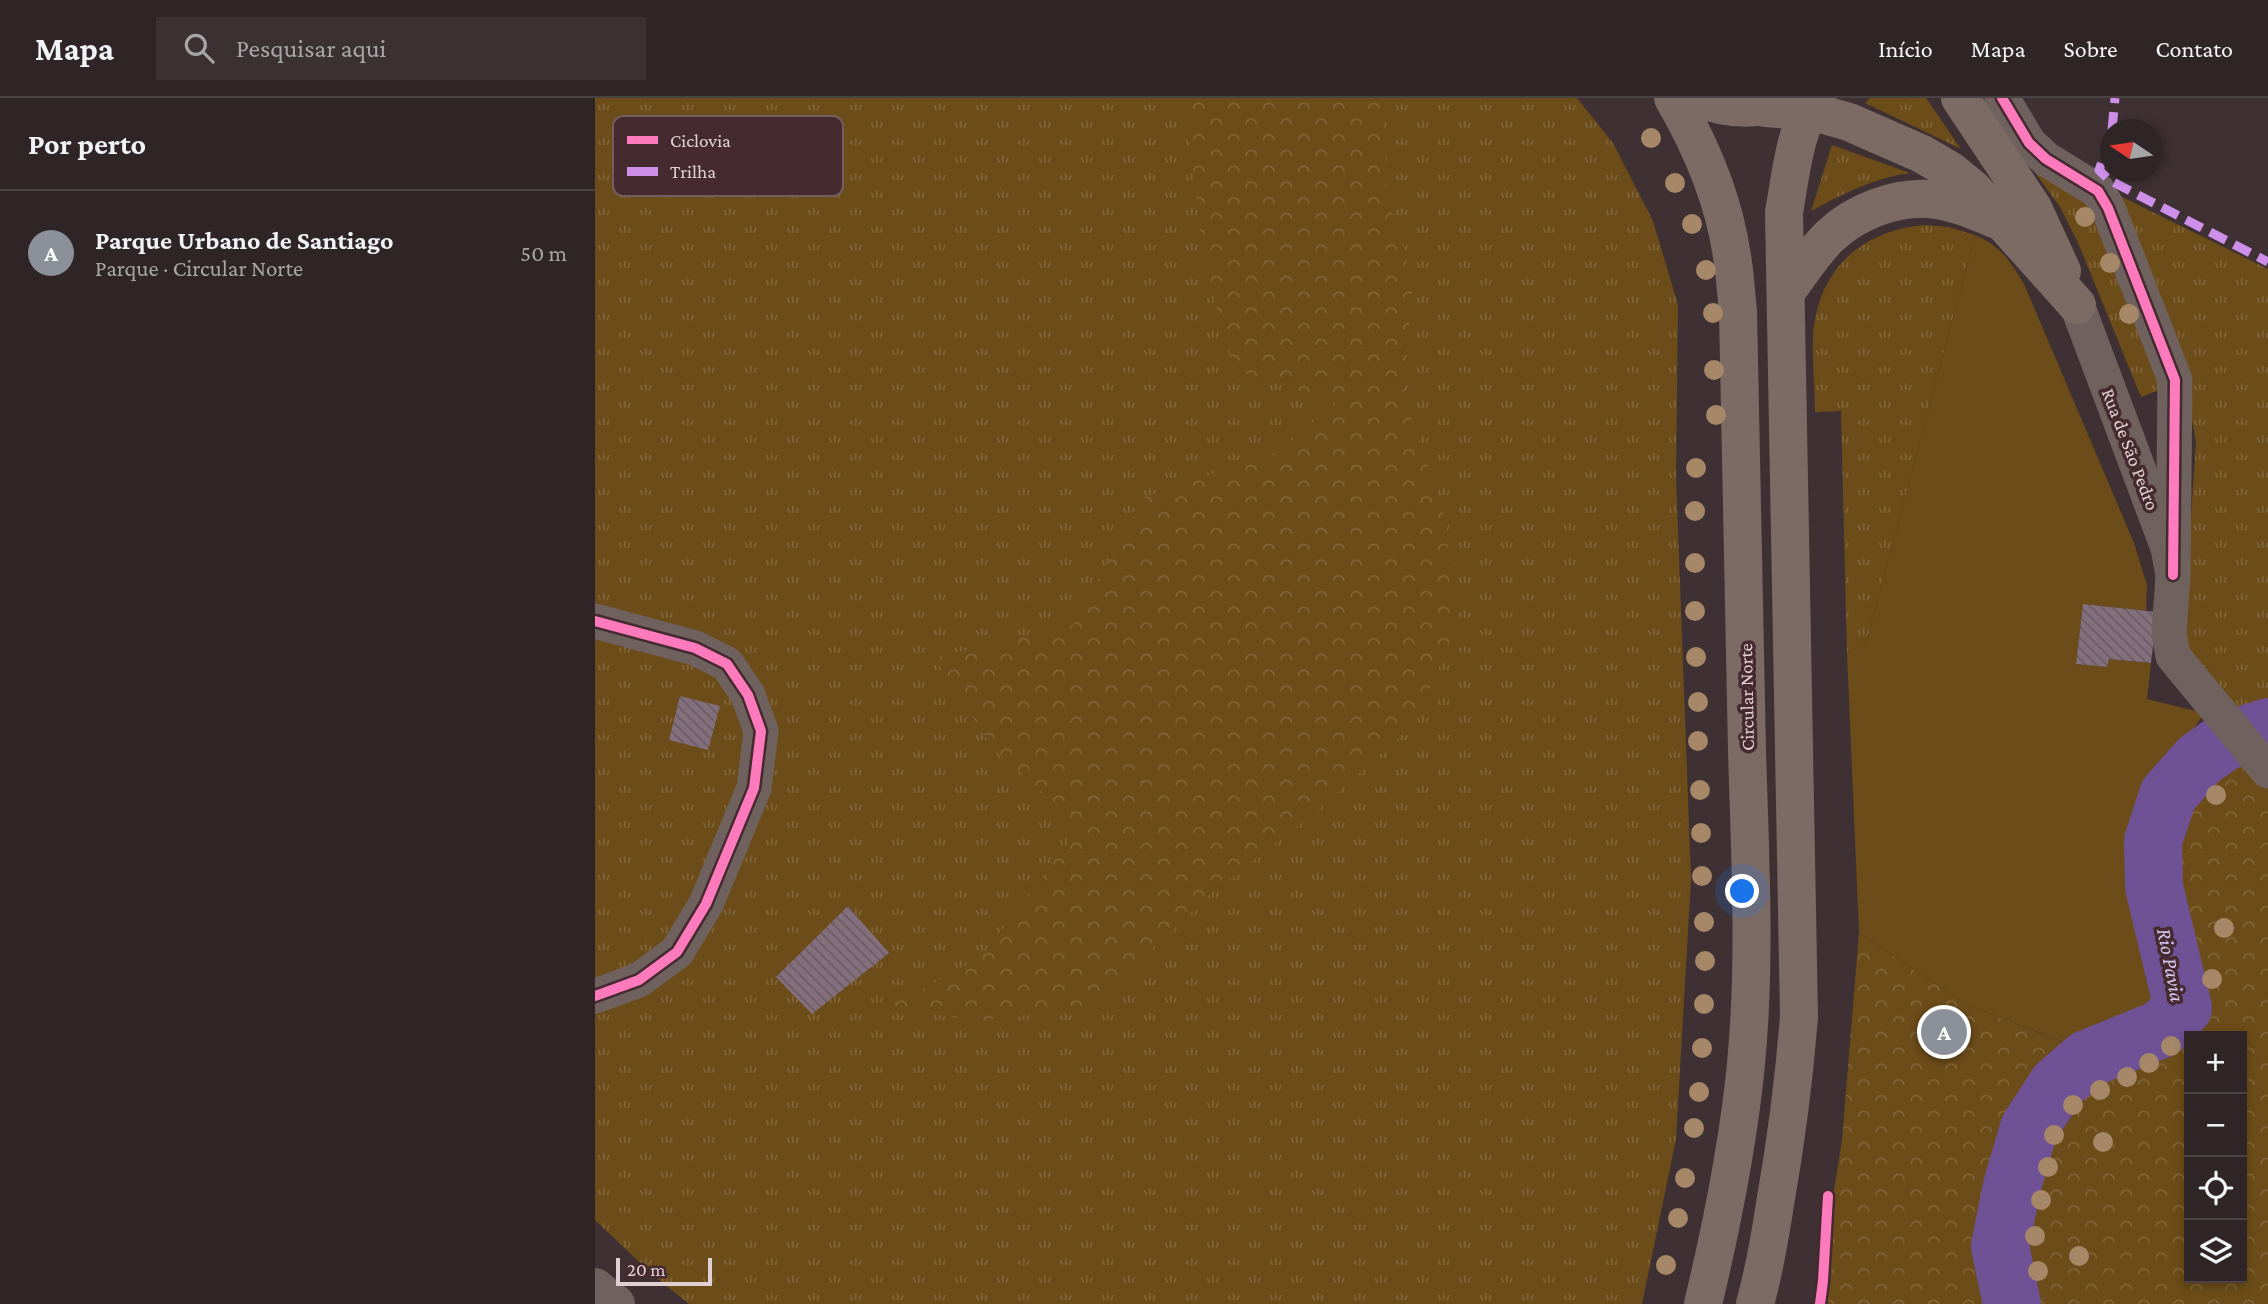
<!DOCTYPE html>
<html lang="pt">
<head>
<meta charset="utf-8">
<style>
	:root { --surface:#2f2526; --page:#3b3132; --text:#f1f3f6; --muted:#a7a5a7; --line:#4a4243; --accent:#8c9099 }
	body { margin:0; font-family:"Crimson Pro",serif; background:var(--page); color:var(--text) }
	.controls { position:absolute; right:21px; bottom:21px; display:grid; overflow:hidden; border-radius:0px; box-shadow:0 4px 10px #0003 }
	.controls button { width:63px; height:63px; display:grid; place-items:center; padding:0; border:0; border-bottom:2px solid var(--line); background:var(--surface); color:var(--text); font:35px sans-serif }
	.compass { position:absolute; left:1505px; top:21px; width:63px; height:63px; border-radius:50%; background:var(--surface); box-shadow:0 4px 10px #0003; rotate:283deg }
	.scale { position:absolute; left:21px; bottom:18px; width:96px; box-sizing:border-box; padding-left:7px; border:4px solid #e1d0d2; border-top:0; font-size:19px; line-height:24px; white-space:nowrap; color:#e1d0d2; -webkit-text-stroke:5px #452b2f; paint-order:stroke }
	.you { position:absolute; left:1148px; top:794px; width:24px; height:24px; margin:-18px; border:5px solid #fff; border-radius:50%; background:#1a73e8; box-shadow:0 0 0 10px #1a73e833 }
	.badge { display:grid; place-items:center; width:46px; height:46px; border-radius:50%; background:var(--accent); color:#fff; font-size:23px; font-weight:700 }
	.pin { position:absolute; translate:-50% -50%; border:4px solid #fff; box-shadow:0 2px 7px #0006 }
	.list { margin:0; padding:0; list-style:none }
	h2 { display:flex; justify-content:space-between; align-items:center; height:91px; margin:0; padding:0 28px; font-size:30px }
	h2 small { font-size:23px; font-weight:400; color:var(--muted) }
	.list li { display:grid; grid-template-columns:46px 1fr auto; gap:21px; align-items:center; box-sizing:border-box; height:126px; padding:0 28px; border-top:2px solid var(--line) }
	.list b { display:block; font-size:26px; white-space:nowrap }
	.list p { margin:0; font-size:23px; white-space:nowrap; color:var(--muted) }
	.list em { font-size:23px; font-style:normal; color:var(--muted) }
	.icon { flex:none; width:38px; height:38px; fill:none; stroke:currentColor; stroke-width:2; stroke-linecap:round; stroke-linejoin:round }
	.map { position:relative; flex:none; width:1673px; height:1206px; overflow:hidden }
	header { display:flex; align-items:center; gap:42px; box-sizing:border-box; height:98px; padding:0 35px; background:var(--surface); border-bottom:2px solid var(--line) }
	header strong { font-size:33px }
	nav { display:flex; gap:38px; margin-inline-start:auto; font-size:24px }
	.search { width:490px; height:63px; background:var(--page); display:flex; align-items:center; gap:18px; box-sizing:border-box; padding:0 24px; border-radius:0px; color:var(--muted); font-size:26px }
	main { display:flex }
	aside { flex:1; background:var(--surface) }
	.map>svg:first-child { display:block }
	.grass { fill:url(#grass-tufts) }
	.forest { fill:url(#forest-crowns); fill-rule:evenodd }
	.garden { fill:#6c4c18 }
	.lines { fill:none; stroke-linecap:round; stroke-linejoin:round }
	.river { stroke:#6f5296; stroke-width:58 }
	.building { fill:url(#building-back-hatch) }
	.minor { stroke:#6f625e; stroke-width:35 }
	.tertiary { stroke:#6f625e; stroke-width:38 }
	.primary { stroke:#7c6b65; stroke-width:38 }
	.quiet { stroke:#ce8fe9; stroke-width:9; stroke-dasharray:18 9; stroke-linecap:butt }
	.cycleway-casing { stroke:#452b2f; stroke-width:15 }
	.cycleway { stroke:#fd7abc; stroke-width:10 }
	.tree { fill:#a68868 }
	.labels { text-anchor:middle; stroke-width:7; stroke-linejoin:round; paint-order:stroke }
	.street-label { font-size:19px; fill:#e1d0d2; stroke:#452b2f }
	.water-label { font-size:21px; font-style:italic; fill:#d8c9f4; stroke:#452b2f }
	.key { fill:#452b2f; stroke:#745d60; stroke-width:2 }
	.key-label { font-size:19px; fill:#e1d0d2 }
</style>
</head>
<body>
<header>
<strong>Mapa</strong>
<div class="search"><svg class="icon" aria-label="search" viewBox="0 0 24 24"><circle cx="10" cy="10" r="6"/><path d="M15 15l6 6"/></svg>Pesquisar aqui</div>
<nav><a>Início</a><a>Mapa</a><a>Sobre</a><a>Contato</a></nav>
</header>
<main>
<aside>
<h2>Por perto<small></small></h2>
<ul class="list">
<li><span class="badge">A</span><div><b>Parque Urbano de Santiago</b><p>Parque · Circular Norte</p></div><em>50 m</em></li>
</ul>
</aside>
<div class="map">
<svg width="1673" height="1206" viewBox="0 0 1673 1206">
	<defs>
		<pattern id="grass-tufts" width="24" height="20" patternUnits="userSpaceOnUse" patternTransform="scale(1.75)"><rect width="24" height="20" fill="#6c4c18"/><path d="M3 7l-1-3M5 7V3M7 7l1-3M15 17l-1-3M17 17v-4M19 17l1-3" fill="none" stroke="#816539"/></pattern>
		<pattern id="forest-crowns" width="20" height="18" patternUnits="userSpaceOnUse" patternTransform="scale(1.75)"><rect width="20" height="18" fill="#6c4c18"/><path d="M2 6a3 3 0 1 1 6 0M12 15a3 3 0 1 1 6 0" fill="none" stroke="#816539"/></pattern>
		<pattern id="building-back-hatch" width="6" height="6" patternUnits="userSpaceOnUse" patternTransform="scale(1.75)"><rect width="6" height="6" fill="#84707c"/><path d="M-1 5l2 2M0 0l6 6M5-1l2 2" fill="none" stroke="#6a5c64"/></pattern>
	</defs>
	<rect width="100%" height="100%" fill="#3f3133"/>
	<!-- grass -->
	<g class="grass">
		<path d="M0,0H982L1018,45L1058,123L1083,207L1081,377L1096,782L1081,1041L1047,1206H94L58,1177L0,1122Z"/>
		<path d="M1275,0H1331L1366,51L1270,5Z"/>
		<path d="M1237,47L1315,75C1276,81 1250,95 1216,113Z"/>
		<path d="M1434,66L1492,100L1570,290L1546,299L1484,147L1465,109Z"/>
		<path d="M1523,97L1673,171V653L1600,566L1588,542L1601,344L1586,263Z"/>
		<path d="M1329,127L1354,129L1380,137L1271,546L1252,555L1246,313L1220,314C1220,289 1217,263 1218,238C1223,172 1265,133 1329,127Z"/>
	</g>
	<!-- forest -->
	<g class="forest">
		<path d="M589,0H788L792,98L818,182L809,297L851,424L859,534L821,624L730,706L613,798L497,909L382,923L293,909L386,859L485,729L398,650L339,560L478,527L550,399L682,354L742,305L640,272L610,170Z"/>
		<path d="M1652,662L1673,684V1206H1221L1247,1042L1264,835L1373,907L1506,959L1524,960L1564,943L1584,930L1596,916L1597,893L1570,785L1571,747L1580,711L1603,683L1634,667ZM1594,938H1647V1180H1594Z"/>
	</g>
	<!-- garden -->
	<path class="garden" d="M1380,137C1407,149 1414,162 1429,186L1539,445L1552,487L1551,513L1488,506L1481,566L1512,569L1514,561L1556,565L1552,601L1609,615L1584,654L1564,692L1549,728L1546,783L1569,869L1572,899L1569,913L1555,924L1501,946H1474L1373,907L1264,835L1252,555L1271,546Z"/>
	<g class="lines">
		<!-- river -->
		<path class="river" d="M1417,1206L1405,1148L1417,1088L1434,1030L1462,987L1492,961L1566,931L1588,910L1559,789L1558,743L1573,697L1604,662L1629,644L1673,629"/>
	</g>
	<!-- building -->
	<g class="building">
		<path d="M1488,506L1562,514L1556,565L1514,561L1512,569L1481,566Z"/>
		<path d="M85,598L125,608L113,652L74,642Z"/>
		<path d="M253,808L294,855L217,916L181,879Z"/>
	</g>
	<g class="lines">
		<!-- minor -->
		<g class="minor">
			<path d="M1407,0L1434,45L1451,61L1503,93L1513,110L1580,282L1578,477"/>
			<path d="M1482,207L1573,450L1578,477L1574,536L1578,558L1673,673"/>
			<path d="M0,523L100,550L132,566L153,597L166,633L159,690L111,806L82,854L44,882L0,898"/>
		</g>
		<!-- tertiary -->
		<path class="tertiary" d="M0,1189L21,1206"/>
		<!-- primary -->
		<g class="primary">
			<path d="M1078,0C1106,48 1129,103 1137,158C1140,176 1141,195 1143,213C1146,360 1149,506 1152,653C1155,757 1161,863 1151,966C1143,1047 1127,1127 1108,1206"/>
			<path d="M1101,0C1135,12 1160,13 1194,2"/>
			<path d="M1365,0L1438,110L1467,173"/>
			<path d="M1171,10L1219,14L1254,24L1327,56L1356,73L1378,91L1482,207"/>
			<path d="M1191,194C1205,176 1218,154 1235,138C1260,114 1299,99 1334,101C1358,103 1380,113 1402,122"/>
			<path d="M1160,1206C1169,1173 1175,1139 1180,1106C1191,1044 1199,982 1204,919L1189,114C1196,77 1199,31 1222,0"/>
		</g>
		<!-- quiet -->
		<g class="quiet">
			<path d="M1517,32L1520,0"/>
			<path d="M1516,40L1504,72L1514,82L1673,164"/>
		</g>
		<defs>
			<g id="cycleway">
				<path d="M1407,0L1434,45L1451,61L1503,93L1513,110L1580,282L1578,477"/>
				<path d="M0,523L100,550L132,566L153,597L166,633L159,690L111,806L82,854L44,882L0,898"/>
				<path d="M1225,1206L1228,1183L1233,1098"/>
			</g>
		</defs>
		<!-- cycleway casing -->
		<use href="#cycleway" class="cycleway-casing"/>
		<!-- cycleway -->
		<use href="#cycleway" class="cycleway"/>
	</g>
	<!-- trees -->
	<g class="tree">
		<circle cx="1056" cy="40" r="10"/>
		<circle cx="1080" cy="85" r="10"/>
		<circle cx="1490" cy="119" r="10"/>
		<circle cx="1097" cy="126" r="10"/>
		<circle cx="1515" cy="165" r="10"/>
		<circle cx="1111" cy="172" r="10"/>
		<circle cx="1118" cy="215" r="10"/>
		<circle cx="1534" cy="216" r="10"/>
		<circle cx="1119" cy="272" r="10"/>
		<circle cx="1121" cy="317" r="10"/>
		<circle cx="1101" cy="370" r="10"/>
		<circle cx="1100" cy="413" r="10"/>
		<circle cx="1100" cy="465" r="10"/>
		<circle cx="1100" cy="513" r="10"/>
		<circle cx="1101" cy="559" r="10"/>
		<circle cx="1103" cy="604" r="10"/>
		<circle cx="1103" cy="643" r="10"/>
		<circle cx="1105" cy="692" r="10"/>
		<circle cx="1621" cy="697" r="10"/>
		<circle cx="1106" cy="735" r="10"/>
		<circle cx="1107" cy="778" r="10"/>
		<circle cx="1109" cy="824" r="10"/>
		<circle cx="1629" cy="830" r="10"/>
		<circle cx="1110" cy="863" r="10"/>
		<circle cx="1617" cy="881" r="10"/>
		<circle cx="1109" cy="906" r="10"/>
		<circle cx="1576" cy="948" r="10"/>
		<circle cx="1107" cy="950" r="10"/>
		<circle cx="1554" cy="965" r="10"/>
		<circle cx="1532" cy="979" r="10"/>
		<circle cx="1505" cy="992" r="10"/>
		<circle cx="1104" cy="994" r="10"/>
		<circle cx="1478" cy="1007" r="10"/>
		<circle cx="1099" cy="1030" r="10"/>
		<circle cx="1459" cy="1037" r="10"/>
		<circle cx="1508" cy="1044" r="10"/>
		<circle cx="1453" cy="1069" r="10"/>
		<circle cx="1090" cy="1080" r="10"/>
		<circle cx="1446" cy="1102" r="10"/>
		<circle cx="1083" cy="1120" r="10"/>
		<circle cx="1440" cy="1138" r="10"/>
		<circle cx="1484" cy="1158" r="10"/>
		<circle cx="1071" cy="1167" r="10"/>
		<circle cx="1443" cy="1173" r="10"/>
	</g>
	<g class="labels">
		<!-- street labels -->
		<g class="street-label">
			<text transform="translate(1536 351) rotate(69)" y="7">Rua de São Pedro</text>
			<text transform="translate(1151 599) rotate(-91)" y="7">Circular Norte</text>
		</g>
		<!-- water labels -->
		<g class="water-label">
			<text transform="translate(1576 867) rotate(79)" y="7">Rio Pavia</text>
		</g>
	</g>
	<!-- legend -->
	<rect x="18" y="18" width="230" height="80" rx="10" class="key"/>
	<rect x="32" y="38" width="31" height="8" fill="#fd7abc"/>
	<rect x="32" y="69" width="31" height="9" fill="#ce8fe9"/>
	<g class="key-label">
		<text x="75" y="49">Ciclovia</text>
		<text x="75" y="80">Trilha</text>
	</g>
</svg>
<div class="controls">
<button>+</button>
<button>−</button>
<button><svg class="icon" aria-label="locate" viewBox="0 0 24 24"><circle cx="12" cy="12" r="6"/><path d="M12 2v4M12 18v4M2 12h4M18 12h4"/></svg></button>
<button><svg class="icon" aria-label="layers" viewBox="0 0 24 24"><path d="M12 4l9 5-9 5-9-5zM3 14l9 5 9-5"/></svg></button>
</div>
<svg class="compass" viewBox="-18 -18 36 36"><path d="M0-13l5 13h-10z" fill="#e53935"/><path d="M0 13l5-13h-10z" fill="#a7a5a7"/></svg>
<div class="scale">20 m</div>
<div class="you"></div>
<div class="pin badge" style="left:1349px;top:934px">A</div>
</div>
</main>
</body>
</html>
